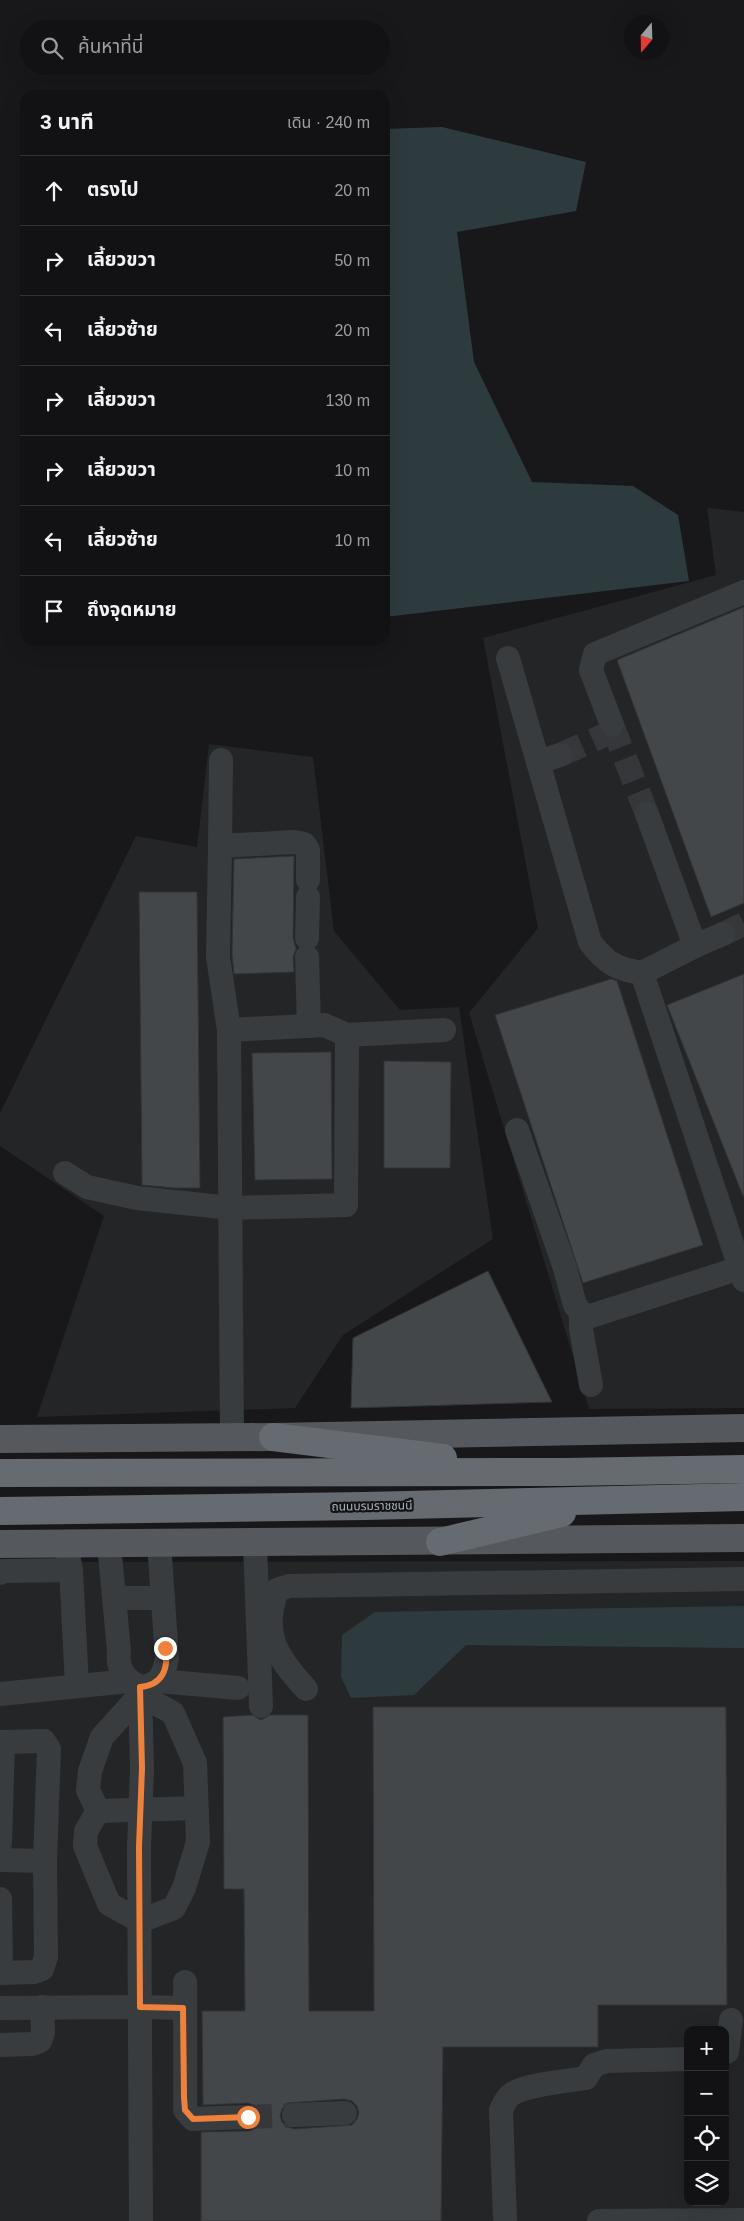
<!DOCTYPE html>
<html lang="th">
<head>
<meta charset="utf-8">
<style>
	:root { --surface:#121214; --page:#1b1b1d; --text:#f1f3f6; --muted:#9c9ea0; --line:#313234 }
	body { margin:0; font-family:Helvetica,"Noto Sans Thai",sans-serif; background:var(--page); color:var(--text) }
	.controls { position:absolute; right:15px; bottom:15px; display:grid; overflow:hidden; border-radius:10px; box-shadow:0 5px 20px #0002 }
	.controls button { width:45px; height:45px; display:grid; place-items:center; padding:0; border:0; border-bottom:1px solid var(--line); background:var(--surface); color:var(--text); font:25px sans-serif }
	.compass { position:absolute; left:624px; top:15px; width:45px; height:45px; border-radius:50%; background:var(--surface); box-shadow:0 5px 20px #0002; rotate:199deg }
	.stop { position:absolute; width:15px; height:15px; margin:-11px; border:4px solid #ee823c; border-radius:50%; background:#fff }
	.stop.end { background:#ee823c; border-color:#fff; box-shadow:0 1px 5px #0008 }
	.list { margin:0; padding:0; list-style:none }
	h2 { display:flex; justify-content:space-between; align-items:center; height:65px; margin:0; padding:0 20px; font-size:21px }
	h2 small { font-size:16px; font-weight:400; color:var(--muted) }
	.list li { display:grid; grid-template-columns:32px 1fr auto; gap:15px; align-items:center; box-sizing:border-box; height:70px; padding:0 20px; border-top:1px solid var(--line) }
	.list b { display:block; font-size:19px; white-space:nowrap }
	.list em { font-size:16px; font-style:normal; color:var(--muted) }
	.icon { flex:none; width:28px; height:28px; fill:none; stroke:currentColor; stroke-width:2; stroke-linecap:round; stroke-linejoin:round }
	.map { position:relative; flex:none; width:744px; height:2221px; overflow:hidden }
	.search { position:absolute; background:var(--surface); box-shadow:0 5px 20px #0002; left:20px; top:20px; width:370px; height:55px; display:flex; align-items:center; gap:12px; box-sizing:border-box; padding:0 18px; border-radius:28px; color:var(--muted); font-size:19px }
	.panel { position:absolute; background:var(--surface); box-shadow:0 5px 20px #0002; left:20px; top:90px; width:370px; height:555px; border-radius:15px }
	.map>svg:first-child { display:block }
	.built { fill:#242527; fill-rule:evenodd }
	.water { fill:#2e3b3e }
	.building { fill:#44474a; stroke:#323336; fill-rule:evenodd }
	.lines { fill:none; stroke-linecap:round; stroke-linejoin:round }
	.minor-tunnel { stroke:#35373a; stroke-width:24; stroke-dasharray:24 12; stroke-linecap:butt }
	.minor { stroke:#393c3f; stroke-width:24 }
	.major { stroke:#55595e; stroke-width:28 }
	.highway { stroke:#656b70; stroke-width:28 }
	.route { stroke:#ee823c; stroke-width:6 }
	.labels { text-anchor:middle; stroke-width:4.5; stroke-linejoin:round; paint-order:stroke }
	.street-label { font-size:12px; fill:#aab3b9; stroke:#131315 }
</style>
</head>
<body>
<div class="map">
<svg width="744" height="2221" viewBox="0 0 744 2221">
	<rect width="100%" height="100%" fill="#18181a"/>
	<!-- built -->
	<g class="built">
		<path d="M707,508L744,512V1408L589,1409L469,1013L538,928L483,638L716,575Z"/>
		<path d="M209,744L313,757L334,931L400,1010L459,1007L493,1239L343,1335L295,1408L37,1417L104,1216L0,1146V1113L136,836L197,847Z"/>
		<path d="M744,1561V2221H0V1564L3,1562ZM688,2030H725V2202H688Z"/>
	</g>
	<!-- water -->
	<g class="water">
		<path d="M442,127L586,162L576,211L457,232L474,362L532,482L633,486L678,515L689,581L385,617V129Z"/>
		<path d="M744,1606V1648L466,1645L414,1695L351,1698L341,1677L342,1635L375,1612Z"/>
	</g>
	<!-- building -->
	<g class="building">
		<path d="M744,607V903L711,917L617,660Z"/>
		<path d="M294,856L293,938L296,949L293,957L294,972L234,974L232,954L234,859Z"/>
		<path d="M139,892H197L200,1188H175L142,1185Z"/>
		<path d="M744,974V1196H743L667,1005Z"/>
		<path d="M611,979L617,981L703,1245L583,1283L495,1015Z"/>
		<path d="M331,1052L332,1179L255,1180L252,1053Z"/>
		<path d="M384,1061L451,1062L450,1168H384Z"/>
		<path d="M488,1271L552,1402L351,1408L353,1338Z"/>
		<path d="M373,1707H726L727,2005H598V2047H443L441,2221H201V2132L249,2131L255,2129L260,2124L262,2117L259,2109L254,2105L248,2103L203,2105L202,2011H245L244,1889H224L223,1717L252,1715L261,1720L270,1715H308L309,2011H374ZM344,2099L352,2101L357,2106L359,2112L357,2119L352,2125L295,2129L287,2127L282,2122L280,2116L282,2109L287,2103Z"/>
	</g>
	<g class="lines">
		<!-- minor-tunnel -->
		<g class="minor-tunnel">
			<path d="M612,725L647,814"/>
			<path d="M560,755L614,731"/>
			<path d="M723,934L744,924"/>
			<path d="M248,2117L294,2115"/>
		</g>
		<!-- minor -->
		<g class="minor">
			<path d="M508,658L590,942C606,963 616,969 642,973"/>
			<path d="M612,725L591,670L595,654L744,592"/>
			<path d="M221,760L220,846L294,842L304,844L308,850V880"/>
			<path d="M538,762L560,755"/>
			<path d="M647,814L695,946L642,973L744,1280"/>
			<path d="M220,846L218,957L229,1030L232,1437"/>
			<path d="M307,938L308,897"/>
			<path d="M695,946L723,934"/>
			<path d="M307,957L309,1026"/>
			<path d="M347,1035L444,1030"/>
			<path d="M517,1130L565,1268L575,1305L581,1313L591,1316L740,1268"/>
			<path d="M65,1173L87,1187L137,1198L231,1208L346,1205L347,1035L324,1025L229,1030"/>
			<path d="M581,1313V1329L591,1385"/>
			<path d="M255,1543L261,1706"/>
			<path d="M66,1544L71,1570L77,1686"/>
			<path d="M109,1544L119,1651C117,1669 124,1679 140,1687C159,1686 164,1675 167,1658L159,1543"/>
			<path d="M0,1573L3,1571L71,1570"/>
			<path d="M115,1598H163"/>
			<path d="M159,1681L238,1688"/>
			<path d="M140,1688L142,1769L139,1847L141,2221"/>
			<path d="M306,1689C277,1657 261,1635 277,1590L289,1586L744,1579"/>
			<path d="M0,1694L129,1681"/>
			<path d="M140,1695L173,1713L195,1763L198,1842L184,1888L174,1908L140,1921L109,1904L85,1846L86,1831L98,1811L88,1790L90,1771L102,1737Z"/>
			<path d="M0,1742H3L0,1843"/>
			<path d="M98,1811L196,1808"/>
			<path d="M0,1860L45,1861"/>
			<path d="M0,1899L1,1973"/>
			<path d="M0,1973L34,1972L42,1969L46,1957L45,1861L49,1749L44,1741L3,1742"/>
			<path d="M185,1982V2110L193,2119L248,2117"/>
			<path d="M0,2008L140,2007L183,2008"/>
			<path d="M0,2045L32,2044L40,2041L43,2033L42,2007"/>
			<path d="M725,2052H727L731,2020"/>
			<path d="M294,2115L345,2113"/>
			<path d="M505,2221L501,2110C504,2104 506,2098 512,2094C527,2084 568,2081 586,2078L594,2065L607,2061L688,2059"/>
			<path d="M599,2221L744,2220"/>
		</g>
		<!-- major -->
		<g class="major">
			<path d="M0,1439L273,1437L744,1428"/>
			<path d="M0,1544L744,1538"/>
		</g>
		<!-- highway -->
		<g class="highway">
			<path d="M273,1437L443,1458"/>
			<path d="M0,1473L564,1472L744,1469"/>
			<path d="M0,1511L365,1506L744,1497"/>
			<path d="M440,1542L562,1513"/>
		</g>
	</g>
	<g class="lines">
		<!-- route -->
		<path class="route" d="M165,1648C169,1668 163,1685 140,1687L142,1768L139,1847L140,2007L183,2008L184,2097L185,2110L193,2119L248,2117"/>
	</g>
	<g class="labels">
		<!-- street labels -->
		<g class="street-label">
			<text transform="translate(372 1506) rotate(-1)" y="4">ถนนบรมราชชนนี</text>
		</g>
	</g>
</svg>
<div class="controls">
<button>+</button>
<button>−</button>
<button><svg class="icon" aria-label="locate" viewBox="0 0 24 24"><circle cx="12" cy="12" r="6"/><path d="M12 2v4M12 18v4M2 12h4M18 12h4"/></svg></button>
<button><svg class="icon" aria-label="layers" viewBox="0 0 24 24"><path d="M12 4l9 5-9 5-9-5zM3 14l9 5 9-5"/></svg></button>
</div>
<svg class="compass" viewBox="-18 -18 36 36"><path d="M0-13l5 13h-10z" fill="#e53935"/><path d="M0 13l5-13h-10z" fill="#9c9ea0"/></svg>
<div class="stop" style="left:248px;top:2117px"></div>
<div class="stop end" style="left:165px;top:1648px"></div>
<div class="search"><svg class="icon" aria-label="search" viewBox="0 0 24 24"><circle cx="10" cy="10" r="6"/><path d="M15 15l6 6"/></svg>ค้นหาที่นี่</div>
<section class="panel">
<h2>3 นาที<small>เดิน · 240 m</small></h2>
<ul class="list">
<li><svg class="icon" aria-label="ahead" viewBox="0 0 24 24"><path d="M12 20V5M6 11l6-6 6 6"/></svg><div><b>ตรงไป</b></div><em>20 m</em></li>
<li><svg class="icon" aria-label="right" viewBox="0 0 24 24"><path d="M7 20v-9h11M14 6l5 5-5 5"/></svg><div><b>เลี้ยวขวา</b></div><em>50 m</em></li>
<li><svg class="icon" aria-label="left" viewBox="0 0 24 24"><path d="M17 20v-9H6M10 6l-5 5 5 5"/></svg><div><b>เลี้ยวซ้าย</b></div><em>20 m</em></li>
<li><svg class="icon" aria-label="right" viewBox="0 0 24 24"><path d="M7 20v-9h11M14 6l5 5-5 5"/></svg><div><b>เลี้ยวขวา</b></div><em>130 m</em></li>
<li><svg class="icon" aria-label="right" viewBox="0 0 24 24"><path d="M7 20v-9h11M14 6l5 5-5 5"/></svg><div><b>เลี้ยวขวา</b></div><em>10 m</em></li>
<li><svg class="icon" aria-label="left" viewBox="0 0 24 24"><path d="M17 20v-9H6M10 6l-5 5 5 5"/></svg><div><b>เลี้ยวซ้าย</b></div><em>10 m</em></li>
<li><svg class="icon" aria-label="arrive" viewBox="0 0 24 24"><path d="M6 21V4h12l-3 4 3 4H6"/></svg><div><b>ถึงจุดหมาย</b></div></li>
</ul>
</section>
</div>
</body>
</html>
